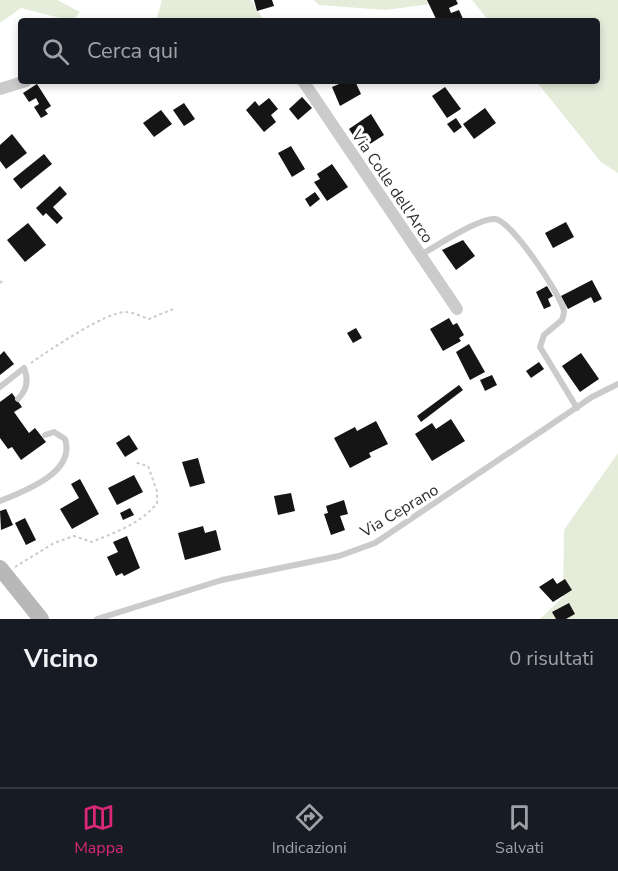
<!DOCTYPE html>
<html lang="it">
<head>
<meta charset="utf-8">
<style>
	:root { --surface:#171b24; --page:#242831; --text:#f1f3f6; --muted:#9ea1a6; --line:#363941; --accent:#db2777 }
	body { margin:0; font-family:"Nunito Sans",sans-serif; background:var(--page); color:var(--text) }
	.list { margin:0; padding:0; list-style:none }
	h2 { display:flex; justify-content:space-between; align-items:center; height:78px; margin:0; padding:0 24px; font-size:26px }
	h2 small { font-size:20px; font-weight:400; color:var(--muted) }
	.icon { flex:none; width:33px; height:33px; fill:none; stroke:currentColor; stroke-width:2; stroke-linecap:round; stroke-linejoin:round }
	.map { position:relative; flex:none; width:618px; height:619px; overflow:hidden }
	.search { position:absolute; background:var(--surface); box-shadow:0 3px 9px #0003; left:18px; right:18px; top:18px; height:66px; display:flex; align-items:center; gap:15px; box-sizing:border-box; padding:0 21px; border-radius:6px; color:var(--muted); font-size:22px }
	.sheet { height:168px; background:var(--surface) }
	nav { display:flex; justify-content:space-around; align-items:center; box-sizing:border-box; height:84px; border-top:2px solid var(--line); background:var(--surface); font-size:16px; color:var(--muted) }
	nav a { display:grid; justify-items:center; gap:3px }
	nav .on { color:var(--accent) }
	.map>svg:first-child { display:block }
	.green { fill:#e5ecda }
	.building { fill:#151515 }
	.lines { fill:none; stroke-linecap:round; stroke-linejoin:round }
	.path { stroke:#cbcbcb; stroke-width:2; stroke-dasharray:3 3; stroke-linecap:butt }
	.lane { stroke:#cbcbcb; stroke-width:6 }
	.street { stroke:#cbcbcb; stroke-width:12 }
	.secondary { stroke:#b8b8b8; stroke-width:16 }
	.labels { text-anchor:middle; stroke-width:6; stroke-linejoin:round; paint-order:stroke }
	.street-label { font-size:16px; fill:#2e2e2e; stroke:#fff }
</style>
</head>
<body>
<div class="map">
<svg width="618" height="619" viewBox="0 0 618 619">
	<rect width="100%" height="100%" fill="#fff"/>
	<!-- green -->
	<g class="green">
		<path d="M0,0H57L80,12L72,21L21,8L0,23Z"/>
		<path d="M162,0H251L264,21H156Z"/>
		<path d="M314,0H462L385,10L319,5Z"/>
		<path d="M472,0H618V173L601,162L536,81H597V21H489Z"/>
		<path d="M618,453V619H540L563,597L564,530Z"/>
	</g>
	<!-- building -->
	<g class="building">
		<path d="M254,0H272L274,6L257,11Z"/>
		<path d="M427,0H456L458,4L449,8L451,13L459,10L464,21H437Z"/>
		<path d="M346,81H355L361,94L340,106L332,87Z"/>
		<path d="M37,84L51,106L45,110L48,114L41,118L34,107L39,104L36,98L29,102L23,93Z"/>
		<path d="M445,87L461,109L447,118L432,96Z"/>
		<path d="M302,97L312,108L298,120L289,109Z"/>
		<path d="M269,98L278,109L271,115L276,122L264,132L246,110L255,101L259,106Z"/>
		<path d="M184,103L195,119L184,126L173,110Z"/>
		<path d="M485,108L496,123L474,139L463,124Z"/>
		<path d="M161,110L172,124L154,137L143,123Z"/>
		<path d="M371,114L384,135L362,149L349,129Z"/>
		<path d="M456,118L462,127L454,133L447,124Z"/>
		<path d="M12,134L27,153L6,169L0,161V145Z"/>
		<path d="M291,146L305,169L292,177L278,153Z"/>
		<path d="M44,154L52,164L21,189L13,179Z"/>
		<path d="M332,164L348,187L327,201L314,182L320,179L317,174Z"/>
		<path d="M60,186L67,194L53,207L63,218L57,224L46,213L43,216L36,208Z"/>
		<path d="M315,192L320,199L310,207L305,199Z"/>
		<path d="M566,222L574,237L553,248L545,233Z"/>
		<path d="M28,223L46,245L25,262L7,240Z"/>
		<path d="M463,240L475,256L456,270L442,250Z"/>
		<path d="M592,280L602,299L594,303L591,297L568,309L561,296Z"/>
		<path d="M547,286L553,296L548,299L551,306L544,309L536,292Z"/>
		<path d="M449,318L453,325L457,323L464,335L459,338L461,341L443,351L430,329Z"/>
		<path d="M356,328L362,338L353,343L347,333Z"/>
		<path d="M469,344L485,372L470,380L456,352Z"/>
		<path d="M4,351L14,364L0,375V355Z"/>
		<path d="M581,353L599,379L580,392L562,366Z"/>
		<path d="M539,362L544,369L531,378L526,371Z"/>
		<path d="M492,375L497,385L485,391L480,380Z"/>
		<path d="M459,385L463,390L421,422L417,416Z"/>
		<path d="M12,393L22,407L14,412L29,433L35,428L46,442L21,460L12,447L8,449L0,438V402Z"/>
		<path d="M451,419L465,441L432,461L415,434L432,423L436,429Z"/>
		<path d="M376,421L388,444L369,453L371,457L350,468L334,438L355,427L357,431Z"/>
		<path d="M129,435L138,449L125,457L116,443Z"/>
		<path d="M198,458L205,483L190,487L182,462Z"/>
		<path d="M134,475L143,492L117,505L108,488Z"/>
		<path d="M80,479L99,514L72,529L60,509L79,498L71,484Z"/>
		<path d="M291,493L295,511L278,515L274,496Z"/>
		<path d="M344,500L348,514L340,516L345,530L331,535L324,514L328,513L326,506Z"/>
		<path d="M130,508L134,515L123,520L120,513Z"/>
		<path d="M6,509L13,525L1,530L0,511Z"/>
		<path d="M25,518L36,540L26,545L15,523Z"/>
		<path d="M203,526L205,533L216,530L221,550L185,560L178,533Z"/>
		<path d="M127,536L140,568L124,576L122,573L116,576L107,557L118,552L113,542Z"/>
		<path d="M553,578L557,584L565,579L572,590L553,602L539,587Z"/>
		<path d="M569,603L575,614L566,619H556L552,612Z"/>
	</g>
	<g class="lines">
		<!-- path -->
		<g class="path">
			<path d="M0,283L4,279"/>
			<path d="M31,363C48,351 107,311 126,312C133,312 142,317 149,319L173,309"/>
			<path d="M15,567L54,543L74,536L92,542C115,532 141,524 157,503V491L148,466L134,462"/>
		</g>
		<!-- lane -->
		<g class="lane">
			<path d="M420,255C437,246 478,218 495,219C511,220 561,295 564,311C564,315 563,316 562,320L544,335L540,347L577,408"/>
			<path d="M0,387L24,368C29,380 27,390 18,399"/>
			<path d="M0,501C25,491 76,472 65,439L54,432L45,435"/>
			<path d="M97,619L222,580L339,556L375,543L592,397L618,384"/>
		</g>
		<!-- street -->
		<g class="street">
			<path d="M303,81L457,309"/>
			<path d="M0,89L26,81"/>
		</g>
		<!-- secondary -->
		<path class="secondary" d="M0,568L41,619"/>
	</g>
	<g class="labels">
		<!-- street labels -->
		<g class="street-label">
			<text transform="translate(393 186) rotate(56)" y="6">Via Colle dell'Arco</text>
			<text transform="translate(399 510) rotate(-31)" y="6">Via Ceprano</text>
		</g>
	</g>
</svg>
<div class="search"><svg class="icon" aria-label="search" viewBox="0 0 24 24"><circle cx="10" cy="10" r="6"/><path d="M15 15l6 6"/></svg>Cerca qui</div>
</div>
<section class="sheet">
<h2>Vicino<small>0 risultati</small></h2>
<ul class="list">
</ul>
</section>
<nav>
<a class="on"><svg class="icon" aria-label="map" viewBox="0 0 24 24"><path d="M3 6l6-2 6 2 6-2v14l-6 2-6-2-6 2zM9 4v14M15 6v14"/></svg>Mappa</a>
<a><svg class="icon" aria-label="directions" viewBox="0 0 24 24"><path d="M12 3l9 9-9 9-9-9zM9 14v-3h6M13 9l2 2-2 2"/></svg>Indicazioni</a>
<a><svg class="icon" aria-label="saved" viewBox="0 0 24 24"><path d="M7 4h10v16l-5-4-5 4z"/></svg>Salvati</a>
</nav>
</body>
</html>
